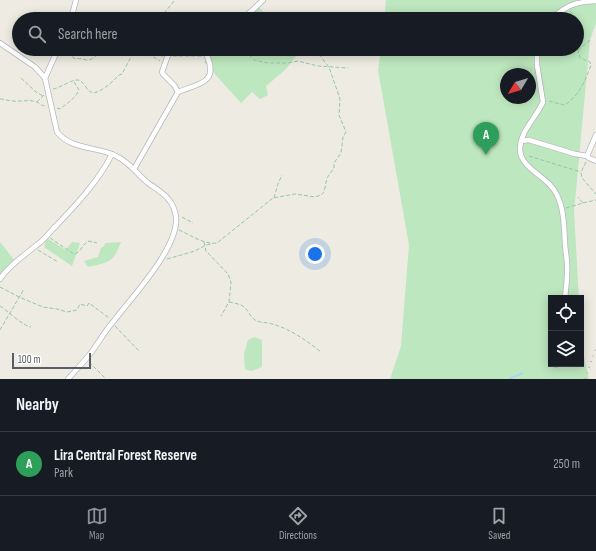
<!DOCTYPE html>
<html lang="en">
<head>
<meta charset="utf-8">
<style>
	:root { --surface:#171b24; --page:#242831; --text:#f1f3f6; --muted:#9ea1a6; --line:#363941; --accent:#8c9099 }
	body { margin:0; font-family:"Sofia Sans Condensed",sans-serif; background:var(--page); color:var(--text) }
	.controls { position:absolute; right:12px; bottom:12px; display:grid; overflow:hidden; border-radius:0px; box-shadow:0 2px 10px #0003 }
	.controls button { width:36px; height:36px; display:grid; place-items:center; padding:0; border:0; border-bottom:1px solid var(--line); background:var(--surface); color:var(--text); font:20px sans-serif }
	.compass { position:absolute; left:500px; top:68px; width:36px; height:36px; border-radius:50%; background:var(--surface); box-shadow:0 2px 10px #0003; rotate:232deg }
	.scale { position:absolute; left:12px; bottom:10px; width:79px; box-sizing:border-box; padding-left:4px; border:2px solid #5a5e64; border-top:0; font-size:11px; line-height:14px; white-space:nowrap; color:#5a5e64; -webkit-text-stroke:3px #fff; paint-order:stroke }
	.you { position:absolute; left:315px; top:254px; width:14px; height:14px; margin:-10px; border:3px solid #fff; border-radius:50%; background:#1a73e8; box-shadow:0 0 0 6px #1a73e833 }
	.badge { display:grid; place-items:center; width:26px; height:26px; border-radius:50%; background:var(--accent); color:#fff; font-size:13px; font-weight:700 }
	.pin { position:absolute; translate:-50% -33px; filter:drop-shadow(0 1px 2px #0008) }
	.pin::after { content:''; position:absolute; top:21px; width:14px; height:12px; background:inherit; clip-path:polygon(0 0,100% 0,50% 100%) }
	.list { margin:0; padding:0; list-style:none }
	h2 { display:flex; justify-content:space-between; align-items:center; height:52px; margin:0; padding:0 16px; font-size:17px }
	h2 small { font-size:13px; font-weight:400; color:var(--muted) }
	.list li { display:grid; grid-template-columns:26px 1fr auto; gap:12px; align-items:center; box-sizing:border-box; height:64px; padding:0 16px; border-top:1px solid var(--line) }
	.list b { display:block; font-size:15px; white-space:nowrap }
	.list p { margin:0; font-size:13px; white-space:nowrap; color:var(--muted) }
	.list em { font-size:13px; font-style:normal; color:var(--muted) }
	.icon { flex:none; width:22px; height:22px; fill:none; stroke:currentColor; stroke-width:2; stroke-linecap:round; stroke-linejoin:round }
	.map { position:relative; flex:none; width:596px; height:379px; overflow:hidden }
	.search { position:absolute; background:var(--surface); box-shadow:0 2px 10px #0003; left:12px; right:12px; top:12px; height:44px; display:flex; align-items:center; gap:10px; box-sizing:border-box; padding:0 14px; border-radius:22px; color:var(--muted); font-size:15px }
	.sheet { height:116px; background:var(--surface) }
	nav { display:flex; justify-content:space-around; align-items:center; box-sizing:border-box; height:56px; border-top:1px solid var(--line); background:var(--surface); font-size:11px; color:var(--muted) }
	nav a { display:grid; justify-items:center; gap:2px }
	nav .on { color:var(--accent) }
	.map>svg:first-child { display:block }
	.green { fill:#bde7be; fill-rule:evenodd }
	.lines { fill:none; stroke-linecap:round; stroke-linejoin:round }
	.stream { stroke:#a1d5ff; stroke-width:1.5 }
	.minor-casing { stroke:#b5b8bd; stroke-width:6 }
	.path { stroke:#96c8a5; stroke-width:1; stroke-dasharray:4 2; stroke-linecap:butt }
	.minor { stroke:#fff; stroke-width:4.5 }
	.rail { stroke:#b4b5b5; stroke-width:1.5; stroke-dasharray:1 5; stroke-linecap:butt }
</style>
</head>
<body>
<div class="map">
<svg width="596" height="379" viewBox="0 0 596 379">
	<rect width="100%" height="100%" fill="#eeebe2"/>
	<!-- green -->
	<g class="green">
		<path d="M386,0H596V23L590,40L574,212L579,298H551V364H581V334L582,347L589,379H390L401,346L409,245L378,70L381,49H577V19H384ZM506,74H530V98H506Z"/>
		<path d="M259,7L266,15H285L280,19H263L262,16L253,19H247Z"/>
		<path d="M217,49H239V53L242,56H246L248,49H305L307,52L297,55L285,70L266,86L268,95L260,99L252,92L241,103L204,62Z"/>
		<path d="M48,239L66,250L72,242L80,243L72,266L44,247L46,241Z"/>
		<path d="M0,242L15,261L0,274Z"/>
		<path d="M121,242C113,263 109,262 88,267L84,261L98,257L101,248L104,246L105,243Z"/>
		<path d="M254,337L262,340V367L251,371L245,369L244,354L248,340Z"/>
	</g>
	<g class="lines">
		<!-- stream -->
		<path class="stream" d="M509,379L523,373"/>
		<defs>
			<g id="minor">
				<path d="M71,19L76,0"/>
				<path d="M243,19L263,0"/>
				<path d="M551,19C567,5 575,2 596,1"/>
				<path d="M0,43L35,67L45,78"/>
				<path d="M58,49L45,78L57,132C72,151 100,146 118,157C130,163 138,175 148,183C155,188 164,193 169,200C173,204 175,211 176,217C179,248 131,298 113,322C104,332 98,344 90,354C83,363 75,371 68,379"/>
				<path d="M537,49V65L543,102C536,118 521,130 520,148C519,169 549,176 557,195C564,209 564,227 565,243C565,250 567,257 567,264C568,275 566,287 565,298"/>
				<path d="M168,55L162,72L163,74L174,85L178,92"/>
				<path d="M596,135L587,156L589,158L596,161"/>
				<path d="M521,141L529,140L575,154L587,156"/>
				<path d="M134,169L178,92C198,84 219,83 207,56L213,49"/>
				<path d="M0,279C9,265 25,255 38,244C44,240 48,234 53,229C74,207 99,181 112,154"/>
				<path d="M556,364V365"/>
			</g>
		</defs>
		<!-- minor casing -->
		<use href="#minor" class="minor-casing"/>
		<!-- path -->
		<g class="path">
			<path d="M570,11L577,18"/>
			<path d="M256,13L260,19"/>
			<path d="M166,19L164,16L165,12L175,0"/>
			<path d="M63,49L75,59C80,58 82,59 86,60C93,61 98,54 102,49"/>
			<path d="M125,49L133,53L149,54L160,61"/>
			<path d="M247,49L249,55L254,60L267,63H288L298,61L318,66L348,68"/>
			<path d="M566,53L578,50L590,40"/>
			<path d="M149,54L163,56"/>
			<path d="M173,56H202"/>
			<path d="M21,78L36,92L43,96"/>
			<path d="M53,89C60,88 71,80 77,80C86,80 86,96 97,92C102,90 109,85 113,81C117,78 117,75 122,74L133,53"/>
			<path d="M0,99C5,99 8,101 13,101C21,102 29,99 37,102C41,104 41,106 46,106"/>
			<path d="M549,101L564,105L566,104C579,96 586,79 591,65L590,62L580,58L578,50"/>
			<path d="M37,102L44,95"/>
			<path d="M57,108L60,109C67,103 75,99 79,90L74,82"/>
			<path d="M529,156L581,172"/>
			<path d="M586,162L581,172L582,178L596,194"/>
			<path d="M274,198L278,184L282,175"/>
			<path d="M583,203L596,200"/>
			<path d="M566,208L583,203L578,197"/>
			<path d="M182,217L193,223"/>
			<path d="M179,230C190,235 205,245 217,243L273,198L295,194L315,197L321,195L324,192L327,178L334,168V163L341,153L343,137L346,132L339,115L340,99L329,67C322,60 322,54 312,49"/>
			<path d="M50,238L74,254C81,253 82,244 89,241L97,243"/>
			<path d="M204,242L206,251L228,274L231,282L229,302L221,316"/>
			<path d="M38,250L58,262"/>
			<path d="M167,259L195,251L206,245L211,244"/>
			<path d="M0,287L19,297L43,307L57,309L67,312L77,310L80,304L87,306L89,303L109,318"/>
			<path d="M229,302C234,303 241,304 244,307C249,311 250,318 257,321C262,323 267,322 272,324C289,328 307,341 321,352"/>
			<path d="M0,306C8,311 23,326 31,327"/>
			<path d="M115,326L140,352"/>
			<path d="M0,330L24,289"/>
			<path d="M89,362L106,379"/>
		</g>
		<!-- minor -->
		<use href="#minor" class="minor"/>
		<!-- rail -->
		<path class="rail" d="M585,379L596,348"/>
	</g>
</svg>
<div class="controls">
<button><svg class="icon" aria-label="locate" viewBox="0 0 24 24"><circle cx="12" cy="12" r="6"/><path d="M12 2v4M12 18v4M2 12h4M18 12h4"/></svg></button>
<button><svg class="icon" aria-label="layers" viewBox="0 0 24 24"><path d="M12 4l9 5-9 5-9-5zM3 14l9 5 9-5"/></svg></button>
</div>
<svg class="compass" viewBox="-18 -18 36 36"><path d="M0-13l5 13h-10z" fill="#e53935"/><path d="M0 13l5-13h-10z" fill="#9ea1a6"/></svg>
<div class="scale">100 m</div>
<div class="you"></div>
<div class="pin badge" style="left:486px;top:155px;background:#2e9e5b">A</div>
<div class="search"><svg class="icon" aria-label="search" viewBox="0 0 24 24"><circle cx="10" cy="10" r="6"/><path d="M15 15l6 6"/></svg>Search here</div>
</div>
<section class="sheet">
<h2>Nearby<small></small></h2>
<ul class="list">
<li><span class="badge" style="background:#2e9e5b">A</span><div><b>Lira Central Forest Reserve</b><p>Park</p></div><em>250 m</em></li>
</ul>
</section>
<nav>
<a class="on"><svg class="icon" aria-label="map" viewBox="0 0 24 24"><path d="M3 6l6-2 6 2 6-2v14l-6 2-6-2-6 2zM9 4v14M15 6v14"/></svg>Map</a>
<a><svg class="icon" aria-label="directions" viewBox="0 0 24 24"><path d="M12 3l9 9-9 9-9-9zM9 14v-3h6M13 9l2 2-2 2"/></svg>Directions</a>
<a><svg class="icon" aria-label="saved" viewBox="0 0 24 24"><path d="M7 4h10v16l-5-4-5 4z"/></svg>Saved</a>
</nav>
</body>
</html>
